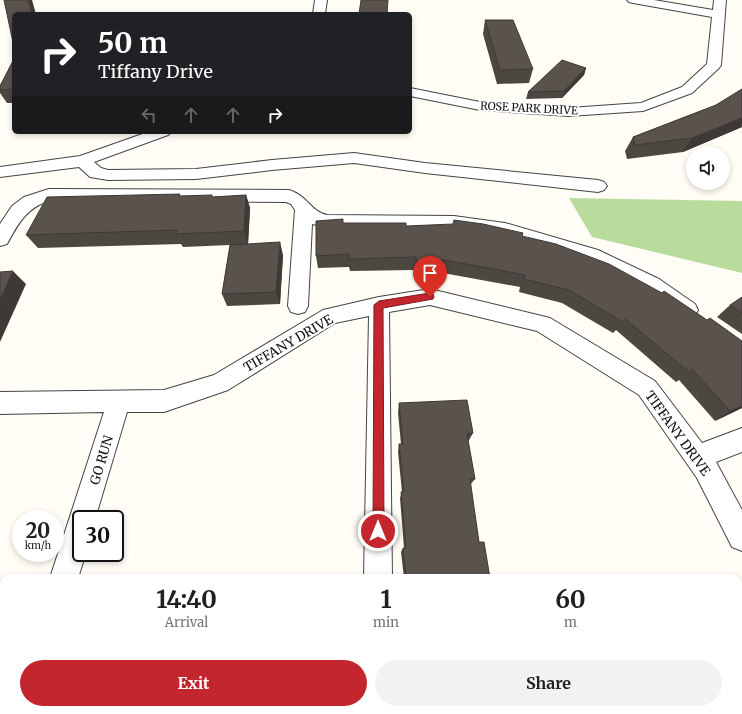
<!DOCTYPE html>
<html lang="en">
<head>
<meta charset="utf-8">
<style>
  body { margin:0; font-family:Merriweather,serif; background:#f2f2f2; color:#202124; height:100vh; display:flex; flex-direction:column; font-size:15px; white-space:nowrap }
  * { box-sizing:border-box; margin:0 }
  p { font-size:13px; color:#757577 }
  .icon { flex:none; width:22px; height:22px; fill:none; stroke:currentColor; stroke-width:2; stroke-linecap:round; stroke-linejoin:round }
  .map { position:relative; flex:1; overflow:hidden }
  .drawer { position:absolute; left:0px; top:574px; width:742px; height:140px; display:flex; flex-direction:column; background:#fff; border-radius:12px 12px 0 0; box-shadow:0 2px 6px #0003 }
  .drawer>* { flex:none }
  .guide { position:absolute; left:12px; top:12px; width:400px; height:122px; border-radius:6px; box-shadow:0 2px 6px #0003; background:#202124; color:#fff; overflow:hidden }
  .buttons { position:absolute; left:686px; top:146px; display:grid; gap:8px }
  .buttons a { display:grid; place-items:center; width:44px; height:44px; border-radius:50%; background:#fff; box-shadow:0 2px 6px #0003; font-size:20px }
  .speed { position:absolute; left:12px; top:510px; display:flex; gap:8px; font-size:20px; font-weight:700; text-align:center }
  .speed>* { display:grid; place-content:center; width:52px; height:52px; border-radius:50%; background:#fff; box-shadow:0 2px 6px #0003; line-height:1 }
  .speed small { font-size:10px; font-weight:400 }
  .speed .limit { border:2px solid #111; border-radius:6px; background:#fff; color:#111 }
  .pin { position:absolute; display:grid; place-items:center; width:34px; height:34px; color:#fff; margin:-41px -17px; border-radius:50% 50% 50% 0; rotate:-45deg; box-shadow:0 0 4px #0007 }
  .pin .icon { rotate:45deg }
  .me { position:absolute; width:44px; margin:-22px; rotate:0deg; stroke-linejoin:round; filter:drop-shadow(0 0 3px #0008) }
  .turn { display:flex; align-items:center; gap:14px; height:84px; padding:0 20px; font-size:18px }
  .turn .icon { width:52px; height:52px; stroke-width:2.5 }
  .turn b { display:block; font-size:28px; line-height:34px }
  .lanes { display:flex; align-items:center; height:38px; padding:0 20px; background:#0003; justify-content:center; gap:20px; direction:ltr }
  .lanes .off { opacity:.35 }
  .eta { display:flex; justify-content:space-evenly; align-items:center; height:68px; text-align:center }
  .eta b { font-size:24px; font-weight:700; line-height:28px }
  .cta { display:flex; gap:8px; margin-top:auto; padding:8px 20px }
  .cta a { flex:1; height:46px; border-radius:24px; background:#c4262e; color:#fff; font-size:16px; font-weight:700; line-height:46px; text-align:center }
  .cta a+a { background:#f2f2f2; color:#202124 }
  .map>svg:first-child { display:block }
  .forest { fill:#b9dc9c }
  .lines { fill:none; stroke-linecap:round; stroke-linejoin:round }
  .minor-casing { stroke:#444; stroke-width:2 }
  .minor { fill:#fff; fill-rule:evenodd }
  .wall { fill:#4d4742 }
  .shaded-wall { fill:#3f3936 }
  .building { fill:#5a524d; stroke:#3f3936 }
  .route { fill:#c4262e; stroke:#7f191e }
  .labels { text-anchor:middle; stroke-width:4; stroke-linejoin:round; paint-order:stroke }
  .far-street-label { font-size:11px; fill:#111; stroke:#fff }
  .street-label { font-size:13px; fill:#111; stroke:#fff }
</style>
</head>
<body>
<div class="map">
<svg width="742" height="714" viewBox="0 0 742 714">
  <rect width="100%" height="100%" fill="#fffdf5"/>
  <!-- forest -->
  <path class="forest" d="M569,198L742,201V273L592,237Z"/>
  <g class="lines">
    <defs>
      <path id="minor" d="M315,0H327L325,14H313Z
        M627,0H654L713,10L714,0H726L721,65L719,68L692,93L643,111L569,116L480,110L410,96V88L480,102L569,108L641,103L682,87L707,64L712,17L633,3L629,2Z
        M148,132H171L168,135L94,162L101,168L108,170L196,169L272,160L354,153L425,163L598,180L604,182L607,186L604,190L598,192L425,173L354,163L272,170L196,179L108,180L90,177L79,167L0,177V167L80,156Z
        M49,189L289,190C308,196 310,211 327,215L454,216L505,223L598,250L659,279L695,304L698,310L695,316L688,318L681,316L645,289L585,260L505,237L454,228L327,227L312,224L308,306L305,312L298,314L291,312L288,306L295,210L291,204L286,202L49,201C26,208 18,224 7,244L0,246V224L12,206L24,197Z
        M430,289L550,318L655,381L702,443L742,428V452L716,462L742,510V551L732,547L697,478L639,395L537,331L430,305L389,312L392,578H364L369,316L335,323L228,390L164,412H127L95,519H81V553H86L78,578H50L104,412L0,414V392L164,390L214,375L323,310L379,297Z"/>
    </defs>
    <!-- minor casing -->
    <use href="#minor" class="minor-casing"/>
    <!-- minor -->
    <use href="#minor" class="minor"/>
  </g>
  <!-- wall -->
  <path class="wall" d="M485,20L533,69L529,83L497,84L483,34Z
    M14,59V103H7L0,93V86Z
    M586,68L584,75L562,98L526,99L528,92Z
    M742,89V127L683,152L627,159L625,151L633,137L716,105Z
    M246,195L250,208L248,244L283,255L280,304L227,306L222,294L230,245L183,247L181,244L38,248L26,235L180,196L213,197Z
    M343,223L406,226L522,236L742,408L715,421L679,380L676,382L616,330L613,333L562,303L519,292L520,287L443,273L415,274L414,270L350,271L349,267L318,268L316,256Z
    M742,297V334L717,317L730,305Z
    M399,403L473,433L468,442L475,479L470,485L479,542L490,578H404L401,552L403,548H404L400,498L402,492L398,452L399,444H401L398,413Z"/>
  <!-- shaded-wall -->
  <path class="shaded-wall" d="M28,0H32L36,14H32Z
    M586,68L584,75L562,98L564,91Z
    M742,118V127L683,152L692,138Z
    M246,195L250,208L248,245L244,231Z
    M280,242L283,255L280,304L276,292Z
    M13,271L26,284L0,342V299Z
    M742,406V408L715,421L730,411Z"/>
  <!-- building -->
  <path class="building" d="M4,0H28L32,14H14V47Z
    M361,0H388L387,14H359Z
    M485,20H513L533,69L500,70Z
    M14,59V89L0,90V86Z
    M562,60L586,68L564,91L528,92Z
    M742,89V118L692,138L635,145L633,137L716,105Z
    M180,194L179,196L212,195V197L246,195L244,231L176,234L177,230L26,235L47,197Z
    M343,219V223H406V226L453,224L454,220L483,224L523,233L522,236L556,244L609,264L662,293L664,291L707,320L710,318L742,341V406L730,411L692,369L689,372L625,319L623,322L569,290L524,279L525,275L445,260L416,261V257L349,259V254L316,256V221Z
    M280,242L276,292L222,294L230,245Z
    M13,271L0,299V272Z
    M742,297V313L730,305Z
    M467,400L473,433L467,434L475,479H470L479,542H484L490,578H406L403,548H406L401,492L404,491L399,444H403L399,403Z"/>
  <!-- route -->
  <path class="route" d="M430,293L433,294L434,297L433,299L383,308L384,531L382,535L378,537L374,535L373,531L374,305L379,301Z"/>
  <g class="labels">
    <!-- far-street labels -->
    <g class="far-street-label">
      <text transform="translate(529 108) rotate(3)" y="4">ROSE PARK DRIVE</text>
    </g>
    <!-- street labels -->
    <g class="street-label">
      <text transform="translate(288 343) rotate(-30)" y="5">TIFFANY DRIVE</text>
      <text transform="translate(678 433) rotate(54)" y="5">TIFFANY DRIVE</text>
      <text transform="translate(101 460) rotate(-73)" y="5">GO RUN</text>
    </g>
  </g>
</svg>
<div class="buttons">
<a><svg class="icon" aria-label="sound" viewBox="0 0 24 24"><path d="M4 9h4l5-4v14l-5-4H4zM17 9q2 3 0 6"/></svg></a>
</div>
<div class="speed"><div>20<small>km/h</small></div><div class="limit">30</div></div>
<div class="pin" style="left:430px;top:297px;background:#d93025"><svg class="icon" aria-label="arrive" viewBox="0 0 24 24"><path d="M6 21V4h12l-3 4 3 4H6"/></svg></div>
<svg class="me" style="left:378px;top:531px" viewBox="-20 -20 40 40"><circle r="17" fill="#c4262e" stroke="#fff" stroke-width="3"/><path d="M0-11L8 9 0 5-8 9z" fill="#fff"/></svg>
<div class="guide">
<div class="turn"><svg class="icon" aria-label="right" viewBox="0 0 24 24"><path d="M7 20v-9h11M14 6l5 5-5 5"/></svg><div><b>50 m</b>Tiffany Drive</div></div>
<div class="lanes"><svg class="icon off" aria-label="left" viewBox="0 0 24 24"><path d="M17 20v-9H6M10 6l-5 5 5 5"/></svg><svg class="icon off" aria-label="ahead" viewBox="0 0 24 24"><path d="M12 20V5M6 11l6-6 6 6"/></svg><svg class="icon off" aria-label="ahead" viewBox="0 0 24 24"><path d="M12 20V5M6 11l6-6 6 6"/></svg><svg class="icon" aria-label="right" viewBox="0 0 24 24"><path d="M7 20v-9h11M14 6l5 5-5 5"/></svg></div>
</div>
<section class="drawer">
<div class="eta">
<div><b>14:40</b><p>Arrival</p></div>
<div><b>1</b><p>min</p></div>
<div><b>60</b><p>m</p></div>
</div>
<div class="cta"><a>Exit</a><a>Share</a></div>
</section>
</div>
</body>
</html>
